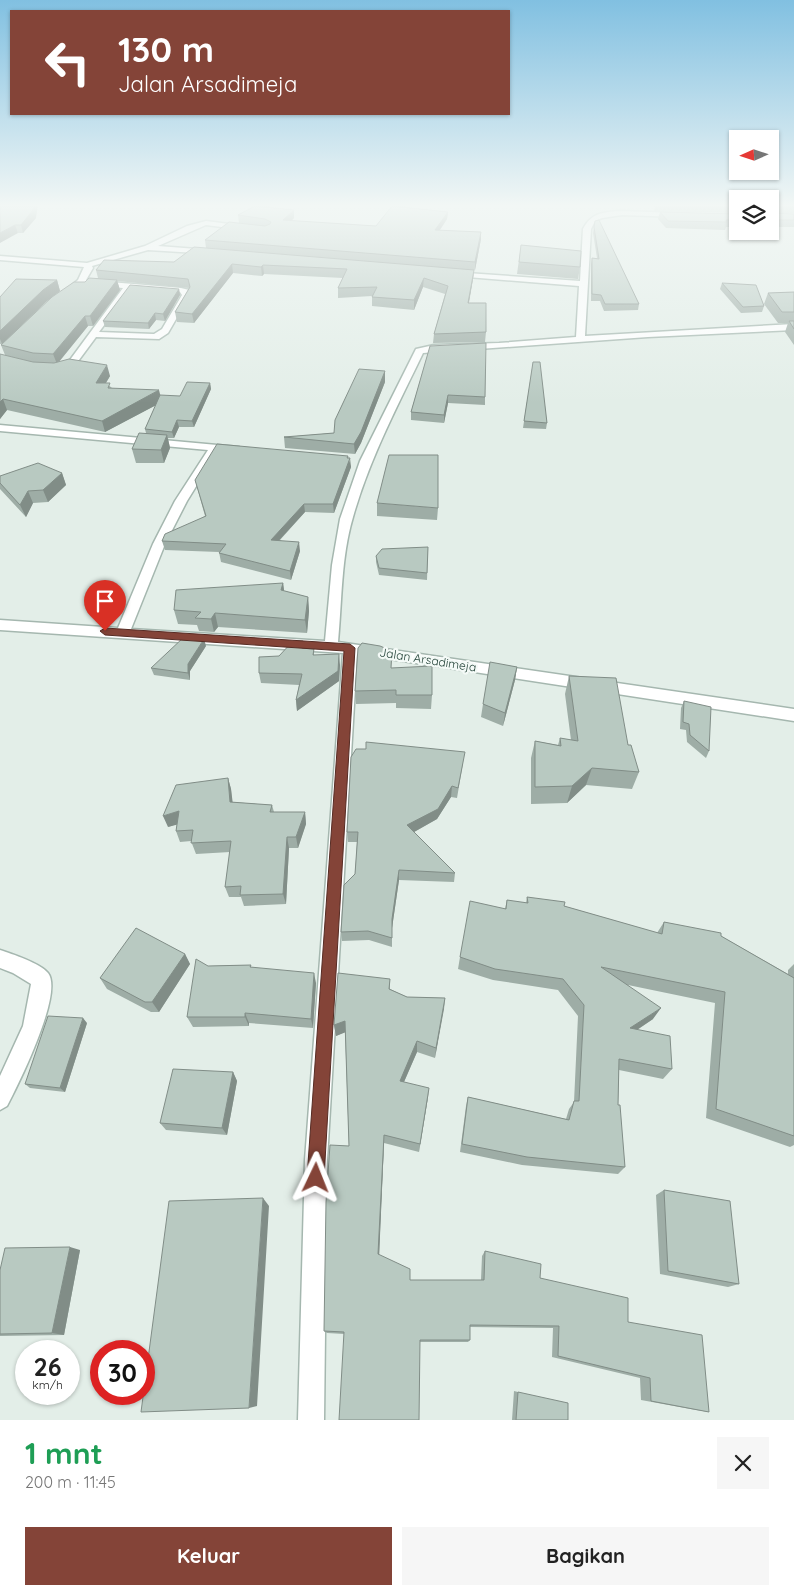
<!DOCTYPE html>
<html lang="id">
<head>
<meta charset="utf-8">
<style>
  body { margin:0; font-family:Quicksand,sans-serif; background:#f6f6f6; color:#222; height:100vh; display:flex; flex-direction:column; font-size:19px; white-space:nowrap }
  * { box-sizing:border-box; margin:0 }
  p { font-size:16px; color:#767676 }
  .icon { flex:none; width:28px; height:28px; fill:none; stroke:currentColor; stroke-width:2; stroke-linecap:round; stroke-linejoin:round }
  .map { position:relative; height:1420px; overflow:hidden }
  .side { display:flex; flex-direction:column; background:#fff; flex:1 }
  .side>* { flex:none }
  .hud { position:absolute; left:10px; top:10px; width:500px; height:105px; border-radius:0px; box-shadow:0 1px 4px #0004; background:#844438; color:#fff; overflow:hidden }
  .needle { width:32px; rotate:267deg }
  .fabs { position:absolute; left:729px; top:130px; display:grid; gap:10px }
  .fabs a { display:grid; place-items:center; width:50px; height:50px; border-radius:0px; background:#fff; box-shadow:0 1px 4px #0004; font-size:25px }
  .speed { position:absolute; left:15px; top:1340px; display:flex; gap:10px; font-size:25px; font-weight:700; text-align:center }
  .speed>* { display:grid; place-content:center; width:65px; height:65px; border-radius:50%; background:#fff; box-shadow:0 1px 4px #0004; line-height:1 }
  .speed small { font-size:12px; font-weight:400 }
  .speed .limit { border:8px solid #d22; background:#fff; color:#111 }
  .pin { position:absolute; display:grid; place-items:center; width:42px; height:42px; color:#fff; margin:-51px -21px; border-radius:50% 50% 50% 0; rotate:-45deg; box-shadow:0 0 5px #0007 }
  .pin .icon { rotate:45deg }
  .me { position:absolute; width:55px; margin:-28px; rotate:2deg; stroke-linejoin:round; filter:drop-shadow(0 0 4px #0008) }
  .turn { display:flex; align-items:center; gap:18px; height:105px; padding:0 25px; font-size:22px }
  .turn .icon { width:65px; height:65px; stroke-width:2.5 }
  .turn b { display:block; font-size:35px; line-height:42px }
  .round { display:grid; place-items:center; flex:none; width:52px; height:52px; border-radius:0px; background:#f6f6f6 }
  .head { display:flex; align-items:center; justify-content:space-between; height:85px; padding:0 25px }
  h1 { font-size:30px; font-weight:800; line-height:38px; color:#1e9e55 }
  .primary-button { display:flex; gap:10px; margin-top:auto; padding:10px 25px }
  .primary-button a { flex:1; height:58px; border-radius:0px; background:#844438; color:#fff; font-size:20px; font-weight:800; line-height:58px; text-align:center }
  .primary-button a+a { background:#f6f6f6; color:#222 }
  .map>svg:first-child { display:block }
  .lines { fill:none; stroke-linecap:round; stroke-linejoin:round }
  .street-casing { stroke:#a5b7af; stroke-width:3 }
  .street { fill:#fff; fill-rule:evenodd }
  .wall { fill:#9eada6 }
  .shaded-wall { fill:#818d87 }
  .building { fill:#b8c9c1; stroke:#818d87 }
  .route { fill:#844438; stroke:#562c24 }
  .labels { text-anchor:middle; stroke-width:4.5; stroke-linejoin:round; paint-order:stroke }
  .street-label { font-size:12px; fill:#214136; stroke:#f4faf7 }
</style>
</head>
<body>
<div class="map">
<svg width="794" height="1420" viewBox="0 0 794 1420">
  <rect width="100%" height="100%" fill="#e3eee8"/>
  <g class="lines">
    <defs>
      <path id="street" d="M622,211L679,213L683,215L679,217L622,215L602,218L595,221L591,229L585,336L794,324V330L648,337L423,353C397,407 369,460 353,517C341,557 342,601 338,642L794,709V721L357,654L327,1160L324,1420H298L305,1160L343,653L0,630V620L118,628L153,544L175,501L208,450L0,431V425L239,447L240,449L235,452L218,451L187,501L165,544L131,629L325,641L332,565L340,519L360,461L416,349L434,345L499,343L576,337L579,286L455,276L451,274L452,272L580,281L583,229C592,212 604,212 622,211Z
        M206,221L245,226L249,228L245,230L206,225L158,246L210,250H213V254L148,250L92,266L93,268L86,280L181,288L189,290L190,295L168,333L159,339L96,337L73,368L55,370V366L67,364L123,288L83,285L78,288H72L71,286L78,280L84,267L0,260V256L87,263L145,246L187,226ZM131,289L180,292L182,295L162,329L154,334L99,332Z
        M0,950C12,954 40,963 48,973C64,993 18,1085 7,1106L0,1110V1076L23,1026L31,984L13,973L0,968Z"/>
    </defs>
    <!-- street casing -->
    <use href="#street" class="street-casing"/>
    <!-- street -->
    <use href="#street" class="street"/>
  </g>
  <!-- wall -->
  <path class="wall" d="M0,204L36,218L23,233H18Z
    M655,204H738V213L654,211Z
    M770,204H794V213H771L794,214V227H770Z
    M448,212L447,219L440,230L481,239L475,270H474L473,279L469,303L486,332L485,342L433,343L434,334L445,294L423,287L414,310L372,306V296L338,298V288L343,278L264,274L262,276L233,273L194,323L177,322L175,312L189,288L117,281L120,290L93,326H88L59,362L110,376L106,383L112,388L160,396H180L210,383L211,389L194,427H179L174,438H168L170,448L164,463H136L132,449L146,433L145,429L156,405L105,432L7,410L0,419L5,355L1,345V344H0V297L57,280L60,291L47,301L18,329L85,282L98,278L96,270L174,262L206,248L205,240L239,223L238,215L294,218L291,221L376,226Z
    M660,212L738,214V227H726L725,230L666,228L658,219Z
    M594,227L639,304L638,310L604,311L600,301H591V264L592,258H597L593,233Z
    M521,245L580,267L578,279L517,274Z
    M722,283L764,306L762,312L741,313L720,289Z
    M179,289L180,295L165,321L156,320L149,329L105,327L103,321Z
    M794,292V345L785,332L788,323H778L764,304L768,293Z
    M430,346L485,397V405L448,403L444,423L411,420V412Z
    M533,362L547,423L546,429L523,428Z
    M385,371V382L361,443L355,454L285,448L284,437L334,433Z
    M348,458L351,467L334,513L305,512L280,540L300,551L291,580L221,562L219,552L165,550L162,541L205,516L195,480Z
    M62,473L66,485L48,502L33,503L26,517L0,489V476Z
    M377,503L438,508L437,520L377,516Z
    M428,547L427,580L379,575L376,562V556Z
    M283,583L284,591L308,597L309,611L307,633L218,627L214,632L199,631L197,625L178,624L174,610Z
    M303,641L304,648L314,649V655L340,665L339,681L297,711L296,700L299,685L261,683L259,673L279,656Z
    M206,646L190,671V680L154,675L151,668Z
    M517,667L515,680L503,726L481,717L483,704Z
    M392,668L432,695L431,709L396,708V703L356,704L355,691Z
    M569,676L628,745L639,772L632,789L586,785L567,803L531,804V758L535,741L558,745L560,738L571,740L565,694Z
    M684,701L709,751L706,758L687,742L686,730L680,729L681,708Z
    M463,763L457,798L451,797L437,819L414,832L455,873L454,882L399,880L392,928V947L369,940L342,941L341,932L355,874L357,842H348L347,832Z
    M228,778L231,789L232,802L272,805L274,812H305L306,824L298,848H289L286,904L244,906L241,897H229L225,887L230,852L196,854L191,841L180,842L176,831L177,824L168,827Z
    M527,897L564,906L657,933L664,922L721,936L788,974V970L794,964V1145L790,1147L706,1118L715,1003L628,985L653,1019L637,1030L672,1069L663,1079L619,1070L618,1105L625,1167L618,1174L522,1165L460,1152L466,1106L468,1097L566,1119L569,1109L574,1102L578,1016L558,990L493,980L458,969L460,957L505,909L507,900L526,903Z
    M185,954L190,964L159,1012H151L107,989L100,978Z
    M251,965V967L316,983L313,1028L249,1023V1026L193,1027L187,1017L208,966Z
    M390,979V989L407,997L445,998L435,1058L417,1052L404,1082L428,1097L419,1152L384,1143L379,1255L410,1280H481L482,1256L485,1251L628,1322L709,1412L696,1410L641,1400L640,1378L552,1357L553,1328L470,1327V1340L468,1342H420L344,1334L327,1333L324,1331L349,1146L345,1032L336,1036L334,1025Z
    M87,1023L65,1092L30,1088L25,1084Z
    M233,1072L237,1081L227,1135L166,1130L160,1123Z
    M664,1190L739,1284L728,1287L660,1274L656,1195Z
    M80,1250L64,1335L0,1336V1270Z
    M514,1391L518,1392L568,1420H512Z"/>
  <!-- shaded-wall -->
  <path class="shaded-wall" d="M34,204H38L36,218L23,233L21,225Z
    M294,210V218L284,228L283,220Z
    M448,212L447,219L435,237V230Z
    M15,225L18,233L0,243V233Z
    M481,232V239L475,270V262Z
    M232,264L233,273L194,323L192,314Z
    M263,265L264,274L262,276L261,267Z
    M474,270L473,279L467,312L468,303Z
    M424,278L423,287L414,310V300Z
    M57,280L60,291L47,301L2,344L0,339V331L43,290Z
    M117,280L120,290L93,326L90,316Z
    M179,289L180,295L165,321L163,314Z
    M155,313L156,320L149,329L148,323Z
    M85,316L88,326L57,364L53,354Z
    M107,365L110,376L99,394L96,383Z
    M385,371V382L361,443L355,454L354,444Z
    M210,383L211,389L194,427L192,421Z
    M159,390L162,402L105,432L102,421Z
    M448,395V403L444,423V415Z
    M3,399L7,410L0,419V402Z
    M177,420L179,427L174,438L172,432Z
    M167,435L170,448L164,463L161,450Z
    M348,456L349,463L350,458L351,467L334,513L333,504Z
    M62,473L66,485L48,502L43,490Z
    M28,491L33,503L26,517L20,505Z
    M304,504L305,512L272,548L271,540Z
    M299,542L300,551L291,580L290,571Z
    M283,583L285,597L281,590Z
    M308,597L309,611L307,633L305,620Z
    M215,613L218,627L214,632L211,619Z
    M204,639L206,646L190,671V680L188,673V664Z
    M339,654L340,665L339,681L297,711L296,700Z
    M517,667L515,680L503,726L505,713Z
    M592,768L586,785L567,803L572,786Z
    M228,778L231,789L234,813L230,802Z
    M452,786L451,797L437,819L407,836V825Z
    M179,811L183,823L168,827L163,816Z
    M305,812L306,824L298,848L296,837Z
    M287,837L289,848L286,904L283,894Z
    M399,870V880L392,928V947V919Z
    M185,954L190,964L159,1012L152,1002Z
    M314,973L316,983L313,1028L311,1019Z
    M445,998L444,1009L435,1058L436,1048Z
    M661,1008L653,1019L623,1039L630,1028Z
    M245,1013L249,1023V1026L245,1017Z
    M83,1018L87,1023L65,1092L60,1088Z
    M345,1021L346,1032L336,1036L334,1025Z
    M417,1041V1052L400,1091V1081Z
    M233,1072L237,1081L227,1135L222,1128Z
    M429,1088L428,1097L419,1152L420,1144Z
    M384,1135V1143L379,1259L378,1254Z
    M263,1198L269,1206L257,1406L249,1408Z
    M70,1247L80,1250L64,1335L52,1333Z"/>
  <!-- building -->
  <path class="building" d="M0,204H34L33,210L21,225H15L0,233Z
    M674,204H738V206Z
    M770,204H794V206H772L770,208L771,213L794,214V220H770Z
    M255,206L294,210L283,220L376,226L392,206L448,212L435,230L481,232L475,262L205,240L229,222L265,226L270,224L271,222L265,219L238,215Z
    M660,212L738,214V220H726L727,222L668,221Z
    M599,220L639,304H605L601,295L592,294V258L599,259L594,227L595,221Z
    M521,245L581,251L580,267L519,262Z
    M194,247L474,270L468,303H486V332L434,334L448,286L424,278L414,300L372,297L377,287L338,288L347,269L263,265L261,267L232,264L192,314L175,312L190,287L188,279L96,270L104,260L174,262Z
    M89,278L117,280L90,316H85L53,354L33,353L1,345L52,297L74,282H85Z
    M16,279L57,280L43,290L0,331V297Z
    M722,283L756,285L764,306L743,307Z
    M130,285L179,289L163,314L155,313L148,323L103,321Z
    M794,292V312H782L768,293Z
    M789,321H794V329Z
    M486,343L485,397L448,395L444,415L411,412L430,346Z
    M0,354L33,362L54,363L69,359L107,365L96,383H110L108,388L159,390L102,421L3,399L0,402Z
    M533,362H540L547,423L524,421Z
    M359,369L385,371L361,432L354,444L284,437L334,433L335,420Z
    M187,382L210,383L192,421L177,420L172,432L145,429L160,395L180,396Z
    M139,433L167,435L161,450L132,449Z
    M217,444L348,456L347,458H350L333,504H304L271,540L299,542L290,571L219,553L226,544L162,541L165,534L206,516L195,480Z
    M389,455H438V508L377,503Z
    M38,463L62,473L43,490L28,491L20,505L0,483V476Z
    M428,547L427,573L379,568L376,556L382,549Z
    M283,583L281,590L308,597L305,620L215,613L211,619L195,618L201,612L174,610L176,590Z
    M184,637L204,639L188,664V673L151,668Z
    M293,641H303L302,648L314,649L313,655L339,654L338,671L296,700L302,674L259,673V657L279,656Z
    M362,643L380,646L392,651L391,668L432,666V695H396V690L355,691L358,648Z
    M490,662L517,667L505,713L483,704Z
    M569,676L616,678L628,745H631L639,772L592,768L572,786L535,787V741L561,746L560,738L578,741Z
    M684,701L711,707L709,751L690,735L689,724L683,722Z
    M366,742L465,752L458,788L452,786L438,809L407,825L455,873L399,870L392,919V938L368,931L341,932L344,885L355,874L358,832H347L351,757L356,749H366Z
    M228,778L230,802L272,805L270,812H305L296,837H287L283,894L240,895L241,886L225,887L231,841L191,843L193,830L176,831L179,811L163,816L176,785Z
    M527,897L565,902L564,906L662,934L664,922L721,933V936L794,978V1136L716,1109L725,992L601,967L661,1008L630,1028L670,1036L672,1069L619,1059L618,1105H620L625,1167L527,1157L462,1144L468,1097L569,1120L574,1101H579L584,1005L563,979L495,969L460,957L470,901L506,909L507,900L528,903Z
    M136,928L185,954L152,1002H145L100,978Z
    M196,959L208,966L251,965L250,967L314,973L311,1019L245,1013V1017H187Z
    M338,973L390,979L389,989L407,997L445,998L436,1048L417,1041L400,1081L429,1088L420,1144L384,1135L378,1254L410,1269V1280H484L485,1251L541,1264L540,1278L628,1298V1322L702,1335L709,1412L651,1401L650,1378L558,1356L559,1326L470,1325V1340H420L419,1420H339L344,1332L324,1331L326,1202L330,1145L349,1146L345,1021L334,1025Z
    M48,1016L83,1018L60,1088L25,1084Z
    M173,1069L233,1072L222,1128L160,1123Z
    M664,1190L730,1201L739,1284L668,1271Z
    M263,1198L249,1408L141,1412L169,1201Z
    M70,1247L52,1333L0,1334V1270L5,1248Z
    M518,1392L568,1403V1420H516Z"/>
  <!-- sky -->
  <linearGradient id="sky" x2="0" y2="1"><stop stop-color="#81c0e1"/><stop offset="0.51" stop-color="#f2f7f5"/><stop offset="1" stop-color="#f2f7f5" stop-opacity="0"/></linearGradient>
  <rect width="794" height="403" fill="url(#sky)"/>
  <!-- route -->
  <path class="route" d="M105,628L350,644L355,648L324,1178L322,1184L316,1187L310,1184L307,1178L344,651L105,635L100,631Z"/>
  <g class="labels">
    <!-- street labels -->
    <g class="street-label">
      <text transform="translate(428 660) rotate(9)" y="4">Jalan Arsadimeja</text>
    </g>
  </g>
</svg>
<div class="fabs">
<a><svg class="needle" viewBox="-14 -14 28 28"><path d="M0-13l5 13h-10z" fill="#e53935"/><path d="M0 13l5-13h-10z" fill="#767676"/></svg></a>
<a><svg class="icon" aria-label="layers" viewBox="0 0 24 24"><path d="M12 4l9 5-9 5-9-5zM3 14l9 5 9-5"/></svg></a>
</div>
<div class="speed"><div>26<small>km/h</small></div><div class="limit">30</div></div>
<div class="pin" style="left:105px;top:631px;background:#d93025"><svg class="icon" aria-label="arrive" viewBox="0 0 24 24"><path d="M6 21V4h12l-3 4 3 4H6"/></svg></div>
<svg class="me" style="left:316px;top:1178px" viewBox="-20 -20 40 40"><path d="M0-17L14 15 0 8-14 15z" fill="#844438" stroke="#fff" stroke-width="4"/></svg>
<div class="hud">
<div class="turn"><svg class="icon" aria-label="left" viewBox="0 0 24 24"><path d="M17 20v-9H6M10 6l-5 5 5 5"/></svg><div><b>130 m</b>Jalan Arsadimeja</div></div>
</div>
</div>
<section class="side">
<div class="head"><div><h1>1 mnt</h1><p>200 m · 11:45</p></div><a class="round"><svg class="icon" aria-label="close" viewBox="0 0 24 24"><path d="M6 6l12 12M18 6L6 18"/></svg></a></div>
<div class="primary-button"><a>Keluar</a><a>Bagikan</a></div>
</section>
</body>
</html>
